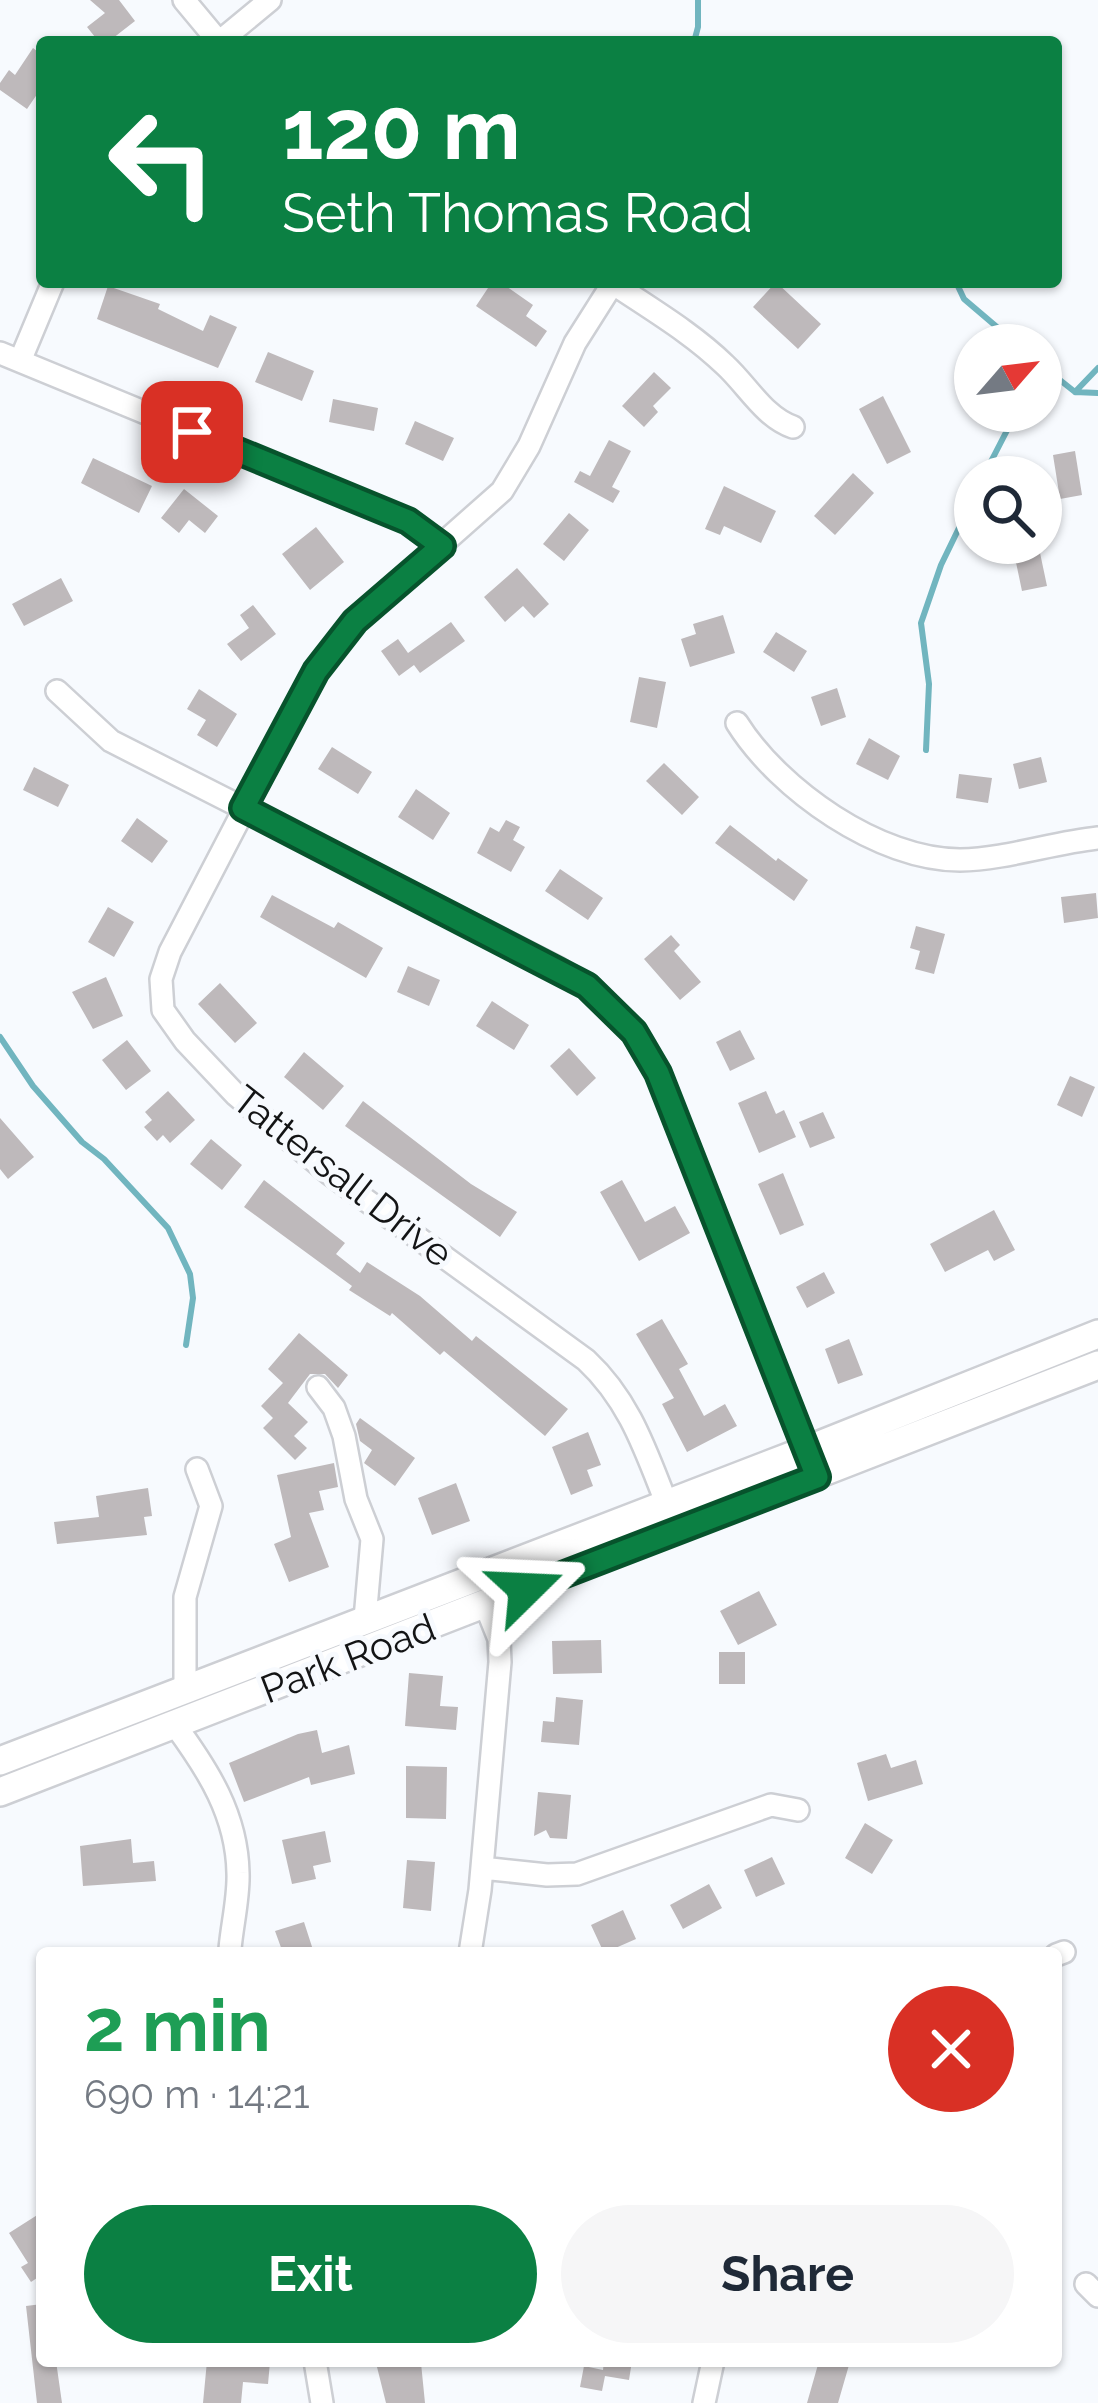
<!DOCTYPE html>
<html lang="en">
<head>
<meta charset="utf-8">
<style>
  body { margin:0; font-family:Raleway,sans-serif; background:#f6f6f7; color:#1f2937; height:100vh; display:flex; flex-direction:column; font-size:45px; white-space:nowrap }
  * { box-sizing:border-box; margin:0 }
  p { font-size:39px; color:#747a83 }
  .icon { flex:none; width:66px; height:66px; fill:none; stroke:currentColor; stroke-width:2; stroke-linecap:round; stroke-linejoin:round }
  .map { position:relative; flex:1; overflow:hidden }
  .panel { position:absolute; left:36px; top:1947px; width:1026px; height:420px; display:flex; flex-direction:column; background:#fff; border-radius:12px; box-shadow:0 3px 9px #0004 }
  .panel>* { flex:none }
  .hud { position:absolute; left:36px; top:36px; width:1026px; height:252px; border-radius:12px; box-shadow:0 3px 9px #0004; background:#0b8043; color:#fff; overflow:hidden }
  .needle { width:78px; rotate:62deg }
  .tools { position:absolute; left:954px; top:324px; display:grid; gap:24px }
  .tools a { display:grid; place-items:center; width:108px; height:108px; border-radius:50%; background:#fff; box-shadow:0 3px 9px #0004; font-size:60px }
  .pin { position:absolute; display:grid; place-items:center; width:102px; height:102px; color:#fff; margin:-51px; border-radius:24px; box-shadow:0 6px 18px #0006 }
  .me { position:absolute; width:132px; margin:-66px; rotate:69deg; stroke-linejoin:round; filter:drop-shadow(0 0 9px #0008) }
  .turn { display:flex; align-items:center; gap:42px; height:252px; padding:0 48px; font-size:54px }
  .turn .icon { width:156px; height:156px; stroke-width:2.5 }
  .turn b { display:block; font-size:84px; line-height:102px }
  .round { display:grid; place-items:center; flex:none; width:126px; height:126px; border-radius:63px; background:#f6f6f7 }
  .overview { display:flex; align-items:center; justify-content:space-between; height:204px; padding:0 48px }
  h1 { font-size:72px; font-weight:700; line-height:90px; color:#1e9e55 }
  .cta { display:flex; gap:24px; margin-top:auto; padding:24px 48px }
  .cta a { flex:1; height:138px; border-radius:72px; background:#0b8043; color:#fff; font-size:48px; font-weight:700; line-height:138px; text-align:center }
  .cta a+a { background:#f6f6f7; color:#1f2937 }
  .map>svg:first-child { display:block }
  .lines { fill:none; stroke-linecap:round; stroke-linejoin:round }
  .stream { stroke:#71b5bf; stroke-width:6 }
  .building { fill:#beb9bb }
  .minor-casing { stroke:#cdcfd4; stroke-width:26 }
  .major-casing { stroke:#cdcfd4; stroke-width:32 }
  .minor { stroke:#fff; stroke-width:21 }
  .major { stroke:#fff; stroke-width:27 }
  .route-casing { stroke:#07532c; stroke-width:30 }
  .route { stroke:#0b8043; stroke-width:21 }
  .labels { text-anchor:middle; stroke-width:10; stroke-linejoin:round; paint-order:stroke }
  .street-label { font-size:39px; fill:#131415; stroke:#f7fafe }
</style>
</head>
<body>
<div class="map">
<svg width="1098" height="2403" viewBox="0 0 1098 2403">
  <rect width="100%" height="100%" fill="#f7fafe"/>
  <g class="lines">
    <!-- stream -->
    <path class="stream" d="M694,42L698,27V0
      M956,282L964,299L1018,345
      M1041,365L1075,392L1098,393
      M1075,392L1098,368
      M983,477L1017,411
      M926,750L929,684L921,623L941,565L975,495
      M0,1037L33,1086L82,1142L104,1159L168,1228L190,1274L193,1298L186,1345"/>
  </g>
  <!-- building -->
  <path class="building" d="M90,0H119L135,21L108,42H99L87,27L105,13Z
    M33,48L42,55V87L27,109L0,90V83L9,70L15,75Z
    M492,282H500L533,305L526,316L547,331L536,347L476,306Z
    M776,282L821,324L798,349L753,307Z
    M108,286L160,304L158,309L203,331L210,315L237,327L218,368L97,319Z
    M268,352L314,371L302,401L255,382Z
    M654,372L671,388L653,406L658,412L644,427L622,406Z
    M883,396L911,452L887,464L859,409Z
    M333,399L378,408L374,431L329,422Z
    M415,421L454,438L443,461L405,444Z
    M609,440L631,451L612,487L620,491L613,503L574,482L580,471L590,476Z
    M1075,451L1082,495L1060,499L1053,455Z
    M93,458L152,486L139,513L81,483Z
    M853,473L874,493L835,535L814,516Z
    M724,486L776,511L761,543L724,526L720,535L705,529Z
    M184,489L218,516L205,533L189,520L179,533L161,518Z
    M569,513L589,530L564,561L543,544Z
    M316,527L344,562L310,590L282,554Z
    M1039,548L1047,586L1022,591L1014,553Z
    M517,568L549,604L534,618L523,606L505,622L484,597Z
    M61,578L73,601L24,626L12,604Z
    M253,605L276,634L241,661L227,644L249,628L240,615Z
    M723,615L735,653L690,667L681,639L696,634L693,624Z
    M451,622L465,641L420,673L414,665L399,676L381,651L398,639L408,653Z
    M776,632L807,651L794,672L763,652Z
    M639,677L666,682L657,728L630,722Z
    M837,688L846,717L821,726L811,697Z
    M199,689L237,714L217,747L197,735L206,720L187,709Z
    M869,738L900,756L888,780L856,764Z
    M332,747L372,772L358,794L318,769Z
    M1041,757L1047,782L1019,789L1013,764Z
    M664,763L699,797L682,815L646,781Z
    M34,767L69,785L58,807L23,790Z
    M959,774L992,778L988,803L956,798Z
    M416,789L450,813L433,840L398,817Z
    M137,818L168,841L152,863L121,841Z
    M506,820L520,827L513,840L525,847L511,872L477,853L490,827L499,832Z
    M730,825L776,861L778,858L808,880L794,901L715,843Z
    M560,869L603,898L588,920L545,891Z
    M1096,893L1098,918L1064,923L1061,897Z
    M272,895L334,928L338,922L383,948L366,978L260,917Z
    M108,907L134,922L114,957L88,942Z
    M916,926L945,934L934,974L915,969L920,951L910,948Z
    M671,935L680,945L674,951L701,982L680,1000L644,959Z
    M408,966L440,980L429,1006L397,992Z
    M106,977L123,1016L93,1029L72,992Z
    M220,983L257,1023L235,1043L198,1004Z
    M492,1001L529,1025L514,1050L476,1026Z
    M740,1030L755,1059L730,1071L716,1042Z
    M127,1040L151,1071L126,1090L102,1060Z
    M569,1048L596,1078L577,1096L550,1066Z
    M304,1052L344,1086L323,1110L284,1077Z
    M1070,1076L1095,1087L1082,1117L1057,1105Z
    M168,1091L195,1120L170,1143L163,1135L157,1141L144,1127L152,1120L145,1112Z
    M766,1091L776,1114L784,1110L796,1137L759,1153L738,1103Z
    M363,1101L471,1184L517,1212L500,1237L345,1126Z
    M823,1112L835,1138L810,1148L799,1122Z
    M0,1118L34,1157L8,1179L0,1169Z
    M211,1139L242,1165L222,1190L190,1164Z
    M783,1173L804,1225L780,1235L758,1184Z
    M264,1180L345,1243L336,1254L360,1273L367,1262L420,1296L472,1341L476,1336L568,1409L545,1436L444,1351L440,1355L392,1313L390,1316L349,1290L352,1286L244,1207Z
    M622,1180L645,1222L675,1206L690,1233L639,1261L600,1192Z
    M994,1210L1015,1250L994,1261L988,1250L945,1272L930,1244Z
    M824,1272L835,1293L807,1308L796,1287Z
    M662,1319L688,1364L679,1369L704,1416L725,1404L737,1426L687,1452L662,1404L674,1398L636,1334Z
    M299,1333L348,1375L338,1388L325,1374H310L288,1403L308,1422L294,1436L307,1448L295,1460L263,1428L273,1418L261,1406L283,1383L268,1369Z
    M849,1339L863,1375L838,1384L825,1349Z
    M360,1418L415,1458L395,1486L364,1463L372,1450L360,1441L356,1424Z
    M588,1432L601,1465L587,1470L593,1486L571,1495L552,1447Z
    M334,1463L338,1487L319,1491L324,1510L309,1513L329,1567L289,1582L274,1544L291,1537L277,1475Z
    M456,1483L470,1521L432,1535L418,1498Z
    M148,1488L152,1516L144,1517L147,1535L57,1544L54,1522L99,1517L96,1496Z
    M759,1591L777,1625L738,1645L720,1611Z
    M601,1640L602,1673L553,1674L552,1641Z
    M719,1652H745V1684H719Z
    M409,1673L443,1676L440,1706L458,1707L456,1730L405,1726Z
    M556,1697L583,1700L579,1745L541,1742L543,1721L554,1722Z
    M317,1730L322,1753L349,1745L355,1774L311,1785L309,1777L244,1802L229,1763L298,1734Z
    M886,1754L891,1768L916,1760L923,1784L868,1801L857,1763Z
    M406,1766L447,1767L446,1819L406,1818Z
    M538,1792L571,1795L567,1839L550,1838L546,1830L534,1836Z
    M865,1823L893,1840L872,1874L845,1858Z
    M325,1831L331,1862L313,1866L316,1879L292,1884L282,1840Z
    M131,1839L133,1863L154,1861L156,1881L83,1886L80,1846Z
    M772,1857L785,1884L756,1897L744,1870Z
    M407,1860L435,1862L431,1911L403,1908Z
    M709,1884L722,1908L683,1929L670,1905Z
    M623,1910L636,1939L604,1953L591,1925Z
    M304,1922L314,1953H283L275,1931Z
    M42,2212V2286L37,2278L31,2282L21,2267L28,2263L9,2233Z
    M42,2304V2361H56L62,2403H37L26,2306Z
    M207,2361L270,2362L268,2384L243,2382L241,2403H203Z
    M604,2361H632L629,2380L605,2376L602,2391L580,2387L584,2366L603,2370Z
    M819,2361L849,2365L838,2403H807Z
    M421,2363L425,2403H386L377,2367Z"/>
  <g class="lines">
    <defs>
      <path id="minor" d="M184,0L219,42
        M219,42L270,0
        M611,282C649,308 691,332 725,365C747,385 764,417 793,427
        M613,283L575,343L529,446L502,491L355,621L316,671L170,952L161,979L163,1010L185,1041L236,1095L330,1174L586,1360C629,1400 645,1449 666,1502
        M0,353L408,521L442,546
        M20,361L53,282
        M57,691L111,741L558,968C602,995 635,1026 658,1073L811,1461
        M737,723C779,790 879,860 960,860C1006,859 1052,843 1098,838
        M318,1387L334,1408L344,1436L356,1499L372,1539L365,1619
        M185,1688V1597L211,1506L197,1469
        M175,1725C208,1770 237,1815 238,1873C239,1897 232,1925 230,1949
        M482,1868L547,1875L577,1874L771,1805L798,1810
        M470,1953L480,1890L500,1662L499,1639L485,1604
        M1056,1955L1064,1952
        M1086,2284L1098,2296
        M315,2361L322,2403
        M704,2403L713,2361"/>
      <path id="major" d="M0,1761L807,1450L1098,1334
        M0,1792L1098,1365"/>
    </defs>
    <!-- minor casing -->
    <use href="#minor" class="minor-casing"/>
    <!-- major casing -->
    <use href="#major" class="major-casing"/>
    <!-- minor -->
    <use href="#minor" class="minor"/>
    <!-- major -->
    <use href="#major" class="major"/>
  </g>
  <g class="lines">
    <defs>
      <path id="route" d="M192,432L408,521L442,546L355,621L316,671L243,808L587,986L634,1032L658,1073L817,1477L526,1589"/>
    </defs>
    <!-- route casing -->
    <use href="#route" class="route-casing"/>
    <!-- route -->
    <use href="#route" class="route"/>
  </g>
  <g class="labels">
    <!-- street labels -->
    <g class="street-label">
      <text transform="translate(343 1176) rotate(38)" y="14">Tattersall Drive</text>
      <text transform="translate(348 1658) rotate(-21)" y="14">Park Road</text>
    </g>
  </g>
</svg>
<div class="tools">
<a><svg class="needle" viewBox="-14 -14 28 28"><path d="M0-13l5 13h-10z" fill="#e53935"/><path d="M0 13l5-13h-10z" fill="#747a83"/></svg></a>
<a><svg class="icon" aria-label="search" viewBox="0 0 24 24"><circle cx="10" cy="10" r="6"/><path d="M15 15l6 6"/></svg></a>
</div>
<div class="pin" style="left:192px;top:432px;background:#d93025"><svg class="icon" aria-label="arrive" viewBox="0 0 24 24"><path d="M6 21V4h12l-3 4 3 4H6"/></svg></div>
<svg class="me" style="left:526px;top:1589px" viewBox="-20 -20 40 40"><path d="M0-17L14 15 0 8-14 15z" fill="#0b8043" stroke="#fff" stroke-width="4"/></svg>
<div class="hud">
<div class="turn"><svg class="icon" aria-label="left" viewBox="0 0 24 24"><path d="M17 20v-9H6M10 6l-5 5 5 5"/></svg><div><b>120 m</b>Seth Thomas Road</div></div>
</div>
<section class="panel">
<div class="overview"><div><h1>2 min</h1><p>690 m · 14:21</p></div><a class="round" style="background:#d93025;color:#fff"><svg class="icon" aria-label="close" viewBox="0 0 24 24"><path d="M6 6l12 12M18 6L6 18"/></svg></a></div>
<div class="cta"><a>Exit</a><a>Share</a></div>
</section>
</div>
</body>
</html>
